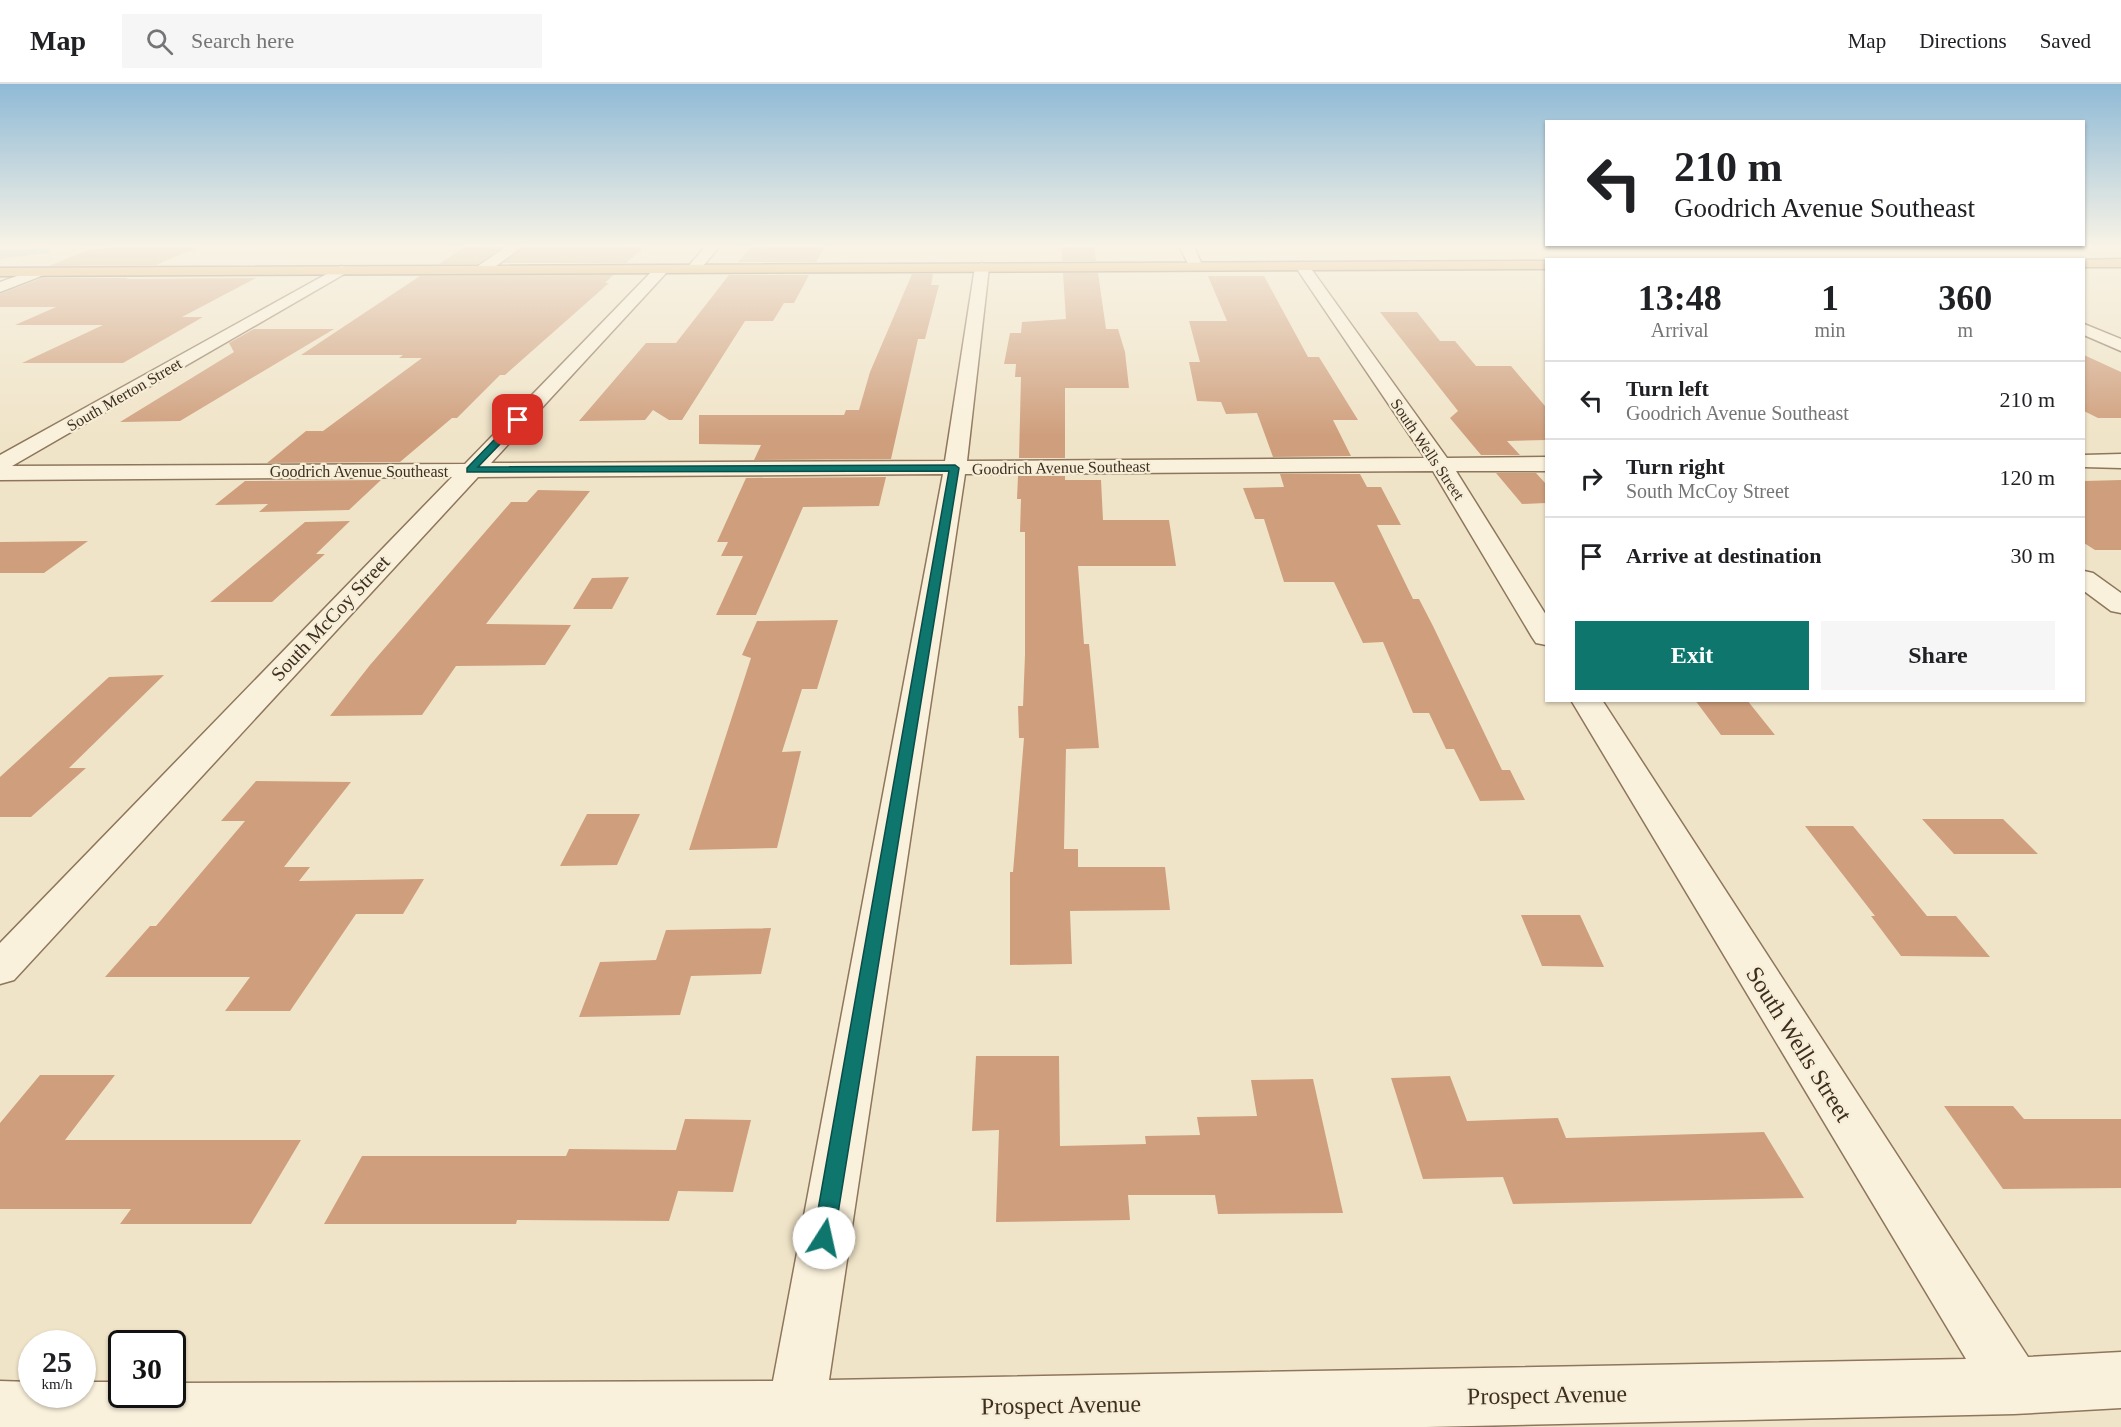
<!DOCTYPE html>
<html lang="en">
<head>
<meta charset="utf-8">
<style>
  body { margin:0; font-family:"Times New Roman",serif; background:#f6f6f6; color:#202124; height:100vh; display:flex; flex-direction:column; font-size:22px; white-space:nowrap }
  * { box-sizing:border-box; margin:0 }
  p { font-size:20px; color:#757577 }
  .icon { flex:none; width:33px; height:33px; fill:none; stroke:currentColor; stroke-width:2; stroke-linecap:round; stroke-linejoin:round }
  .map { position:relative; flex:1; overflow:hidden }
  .side { position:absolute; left:1545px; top:174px; width:540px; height:444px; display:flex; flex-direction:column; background:#fff; border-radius:0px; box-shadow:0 2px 4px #0004 }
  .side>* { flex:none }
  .banner { position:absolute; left:1545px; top:36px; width:540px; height:126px; border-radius:0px; box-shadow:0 2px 4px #0004; background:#fff; color:#202124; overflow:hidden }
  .speed { position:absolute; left:18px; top:1246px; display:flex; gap:12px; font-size:30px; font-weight:700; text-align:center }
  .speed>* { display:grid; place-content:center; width:78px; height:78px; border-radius:50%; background:#fff; box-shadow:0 2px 4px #0004; line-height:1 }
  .speed small { font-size:15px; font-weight:400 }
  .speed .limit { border:3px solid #111; border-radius:9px; background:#fff; color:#111 }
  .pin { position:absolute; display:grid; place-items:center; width:51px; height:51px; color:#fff; margin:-26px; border-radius:12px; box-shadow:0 3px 9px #0006 }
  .me { position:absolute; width:66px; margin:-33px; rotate:10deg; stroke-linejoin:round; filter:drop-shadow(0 0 4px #0008) }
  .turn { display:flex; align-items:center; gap:21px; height:126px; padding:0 30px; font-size:27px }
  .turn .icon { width:78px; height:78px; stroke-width:2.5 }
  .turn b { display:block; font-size:42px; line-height:51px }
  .eta { display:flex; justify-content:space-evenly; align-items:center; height:102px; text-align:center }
  .eta b { font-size:36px; font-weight:800; line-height:42px }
  .primary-button { display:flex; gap:12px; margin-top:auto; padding:12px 30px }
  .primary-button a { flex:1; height:69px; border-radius:0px; background:#0f766e; color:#fff; font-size:24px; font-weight:800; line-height:69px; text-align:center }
  .primary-button a+a { background:#f6f6f6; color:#202124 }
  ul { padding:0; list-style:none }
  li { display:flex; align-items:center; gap:18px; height:78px; padding:0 30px; border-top:2px solid #e0e0e0 }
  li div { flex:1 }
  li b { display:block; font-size:22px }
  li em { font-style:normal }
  header { display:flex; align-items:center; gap:36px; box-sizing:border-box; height:84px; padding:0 30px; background:#fff; border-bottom:2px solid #e0e0e0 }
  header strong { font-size:28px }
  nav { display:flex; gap:33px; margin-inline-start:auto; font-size:21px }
  .search { width:420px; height:54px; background:#f6f6f6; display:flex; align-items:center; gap:15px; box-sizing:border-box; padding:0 21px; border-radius:0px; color:#757577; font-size:22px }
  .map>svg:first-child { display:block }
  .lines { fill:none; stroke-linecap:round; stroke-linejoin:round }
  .river { fill:#a9c4bc; fill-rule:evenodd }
  .building { fill:#cf9f7d }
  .minor-casing { stroke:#8d765c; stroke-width:3 }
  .highway-casing { stroke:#5b4430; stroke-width:3 }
  .minor { fill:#faf1dc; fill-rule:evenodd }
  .highway { fill:#e0a458; fill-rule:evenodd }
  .route { fill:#0f766e; stroke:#0a4d48; stroke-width:1.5 }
  .labels { text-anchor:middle; stroke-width:4.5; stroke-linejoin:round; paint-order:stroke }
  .far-street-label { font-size:16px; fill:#3d2e20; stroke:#f7eed8 }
  .street-label { font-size:20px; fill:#3d2e20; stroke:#f7eed8 }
  .near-street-label { font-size:24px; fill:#3d2e20; stroke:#f7eed8 }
</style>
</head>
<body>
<header>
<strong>Map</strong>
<div class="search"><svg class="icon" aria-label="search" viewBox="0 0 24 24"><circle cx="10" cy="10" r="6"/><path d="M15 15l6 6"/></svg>Search here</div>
<nav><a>Map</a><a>Directions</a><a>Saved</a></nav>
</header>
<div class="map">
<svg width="2121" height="1343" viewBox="0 0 2121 1343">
  <rect width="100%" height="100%" fill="#f0e4c8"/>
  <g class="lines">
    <!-- river -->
    <path class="river" d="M0,163H52L48,169L0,175Z"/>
  </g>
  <!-- building -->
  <path class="building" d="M112,163H198L156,181L49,182L88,166Z
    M465,163H503L478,180H439Z
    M524,163H644L626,179H503Z
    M751,163H824L816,178H738Z
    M1062,163H1094L1096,177H1062Z
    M1063,189H1098L1106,245H1118L1125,268L1129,304H1065V374H1019L1021,293H1015L1016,280H1004L1010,249H1021L1022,238L1066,235Z
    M912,190H933L931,201H939L925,255H918L891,375L754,376L761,361L699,360V331H844L846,326H859L870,288Z
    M613,191L605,199H609L505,291H500L457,334H452L400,378L267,379L306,347H323L422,274H399L403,271H301L420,192Z
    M729,191H809L794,219H784L773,237H745L682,336H669L653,326L645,336L579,337L646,259H676Z
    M1208,192H1264L1308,273H1319L1358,336H1333L1351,372L1273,373L1257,329L1226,330L1221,318L1197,317L1189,278H1200L1189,237H1227Z
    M42,194H128L126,195L256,194L182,233H203L123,279H22L103,241H15L56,223H0V210Z
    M1380,228H1417L1440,257H1455L1476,282H1511L1545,322L1546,356L1507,357L1520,371H1481L1450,334L1458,327Z
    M254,245H334L180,337L120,338L234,268L229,259Z
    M2084,271L2121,288V334H2098L2084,327Z
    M1496,389H1536L1546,400V419L1522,420Z
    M1280,390H1360L1367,403H1381L1401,441H1377L1413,515H1419L1433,542L1502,686H1510L1525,716L1480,717L1454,665H1446L1429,629H1413L1383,558L1363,559L1334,498H1284L1264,435H1255L1243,404L1284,403Z
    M1018,392H1065V396H1101L1103,436H1169L1176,482H1078L1084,560H1089L1099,664L1066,665L1064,765H1078V783H1165L1170,826L1070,827L1072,880L1010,881V788H1013L1024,654H1019L1018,622H1023L1025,571V448H1020L1021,415H1017Z
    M886,393L879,422L803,423L756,531H716L743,472H721L728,458H717L746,394Z
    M381,396L349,426L259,428L268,420L215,421L245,397Z
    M2121,396V466H2095L2084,459V397Z
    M538,406L590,407L486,540L571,541L545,581L456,582L422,631L330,632L370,581L511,418H527Z
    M350,437L316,470H325L272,518H210L305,438Z
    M88,457L44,489H0V458Z
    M629,493L612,525H573L592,494Z
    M838,536L817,605H802L782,668L801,667L777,764L689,766L751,574L742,571L757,537Z
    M164,591L69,684H86L31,733H0V693L109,593Z
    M1695,616H1747L1775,651H1721Z
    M256,697L351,698L284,783H310L299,797L424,795L403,830H356L290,927H225L250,893H105L150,842H156L245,737H221Z
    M587,730H640L617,781L560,782Z
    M1922,735H2003L2038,770H1954Z
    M1805,742H1853L1927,832H1956L1990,873L1901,872L1871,832H1875Z
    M1521,831H1580L1604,883L1542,882Z
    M771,844L761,890L691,892L680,931L579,933L600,878L656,876L666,846Z
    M976,972H1059L1060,1062L1146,1060L1145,1052L1200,1051L1197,1033L1257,1032L1251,996L1313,995L1343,1129L1218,1130L1215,1111H1128L1130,1136L996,1138L999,1046L972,1047Z
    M40,991H115L65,1056H301L251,1140H120L131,1125H0V1039Z
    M1450,992L1467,1037L1558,1034L1566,1054L1764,1048L1804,1114L1513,1120L1503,1093L1423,1095L1391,994Z
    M1944,1022H2013L2024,1035H2121V1104L2003,1105Z
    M685,1035L751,1036L733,1108L678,1107L669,1137L517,1136L516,1140H324L362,1072H566L569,1065L676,1066Z"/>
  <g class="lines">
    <defs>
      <path id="minor" d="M506,163H522L488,188H478L476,185L478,182Z
        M705,163H719L698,188H688L686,185Z
        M1180,163H1194L1203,183L1201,186H1191Z
        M1302,178L1307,179L1447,374L1546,373V387H1456L1546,531V561L1536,559L1532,553L1433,387L965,390L829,1296L1966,1275L1571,616H1602L2028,1273L2121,1268V1324L2014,1330L1426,1343H0V1297L32,1298V1311H82V1298H122V1311H172V1299L773,1297L943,390L478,393L14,896L0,900V859L452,393L0,396V371L341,182L346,183L348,186L346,189L12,382L465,380L657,182L662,181L669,185L667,188L491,379L945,377L975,183L982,179L989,183L967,377L1425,374L1295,182Z
        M39,184L44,185L46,188L44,191L0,208V198Z
        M2084,240L2121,255V267L2084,251Z
        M2121,370V384L2084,383V371Z
        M2084,487L2093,489L2121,509V529L2111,527L2084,507Z"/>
      <path id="highway" d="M2121,175V183H2084V176H2080Z
        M1546,177V185L0,192V184Z"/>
    </defs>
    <!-- minor casing -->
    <use href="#minor" class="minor-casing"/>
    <!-- highway casing -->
    <use href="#highway" class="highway-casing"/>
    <!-- minor -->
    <use href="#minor" class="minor"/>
    <!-- highway -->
    <use href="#highway" class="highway"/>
  </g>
  <!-- sky -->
  <linearGradient id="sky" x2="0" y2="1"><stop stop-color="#8fbad6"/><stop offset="0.46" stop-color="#f8f3e6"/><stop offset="1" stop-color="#f8f3e6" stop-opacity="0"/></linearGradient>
  <rect width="2121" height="351" fill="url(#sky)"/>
  <!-- route -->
  <path class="route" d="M515,334L523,336L478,383L955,381L959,384L834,1154L831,1161L824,1164L816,1161L813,1154L949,387L467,388V384Z"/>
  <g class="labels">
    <!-- far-street labels -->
    <g class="far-street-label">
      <text transform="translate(124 310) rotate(-30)" y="6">South Merton Street</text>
      <text transform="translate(1428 365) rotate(56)" y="6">South Wells Street</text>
      <text transform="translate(1061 383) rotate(-1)" y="6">Goodrich Avenue Southeast</text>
      <text x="359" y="393">Goodrich Avenue Southeast</text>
    </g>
    <!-- street labels -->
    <g class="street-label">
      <text transform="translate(330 534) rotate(-47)" y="7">South McCoy Street</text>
    </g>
    <!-- near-street labels -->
    <g class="near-street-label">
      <text transform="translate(1799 960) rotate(58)" y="8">South Wells Street</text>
      <text transform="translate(1547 1311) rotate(-1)" y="8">Prospect Avenue</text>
      <text transform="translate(1061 1321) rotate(-1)" y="8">Prospect Avenue</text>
    </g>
  </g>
</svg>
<div class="speed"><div>25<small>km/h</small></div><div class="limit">30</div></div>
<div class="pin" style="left:518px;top:336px;background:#d93025"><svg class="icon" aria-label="arrive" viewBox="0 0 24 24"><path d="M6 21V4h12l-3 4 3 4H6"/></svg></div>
<svg class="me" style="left:824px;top:1154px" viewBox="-20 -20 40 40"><circle r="19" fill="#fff"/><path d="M0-13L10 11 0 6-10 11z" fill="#0f766e"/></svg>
<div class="banner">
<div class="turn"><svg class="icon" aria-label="left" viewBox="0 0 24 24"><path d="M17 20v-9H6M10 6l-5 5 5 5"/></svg><div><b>210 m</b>Goodrich Avenue Southeast</div></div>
</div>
<section class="side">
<div class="eta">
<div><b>13:48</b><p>Arrival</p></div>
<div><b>1</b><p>min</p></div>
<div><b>360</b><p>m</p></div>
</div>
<ul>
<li><svg class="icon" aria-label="left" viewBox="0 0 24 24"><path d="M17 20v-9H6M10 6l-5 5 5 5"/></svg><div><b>Turn left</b><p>Goodrich Avenue Southeast</p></div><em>210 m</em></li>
<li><svg class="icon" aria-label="right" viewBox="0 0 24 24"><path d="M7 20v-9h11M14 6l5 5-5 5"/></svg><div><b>Turn right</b><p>South McCoy Street</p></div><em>120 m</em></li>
<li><svg class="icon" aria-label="arrive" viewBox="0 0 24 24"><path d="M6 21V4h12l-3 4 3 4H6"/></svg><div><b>Arrive at destination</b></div><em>30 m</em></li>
</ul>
<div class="primary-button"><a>Exit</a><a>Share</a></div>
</section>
</div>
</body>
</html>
